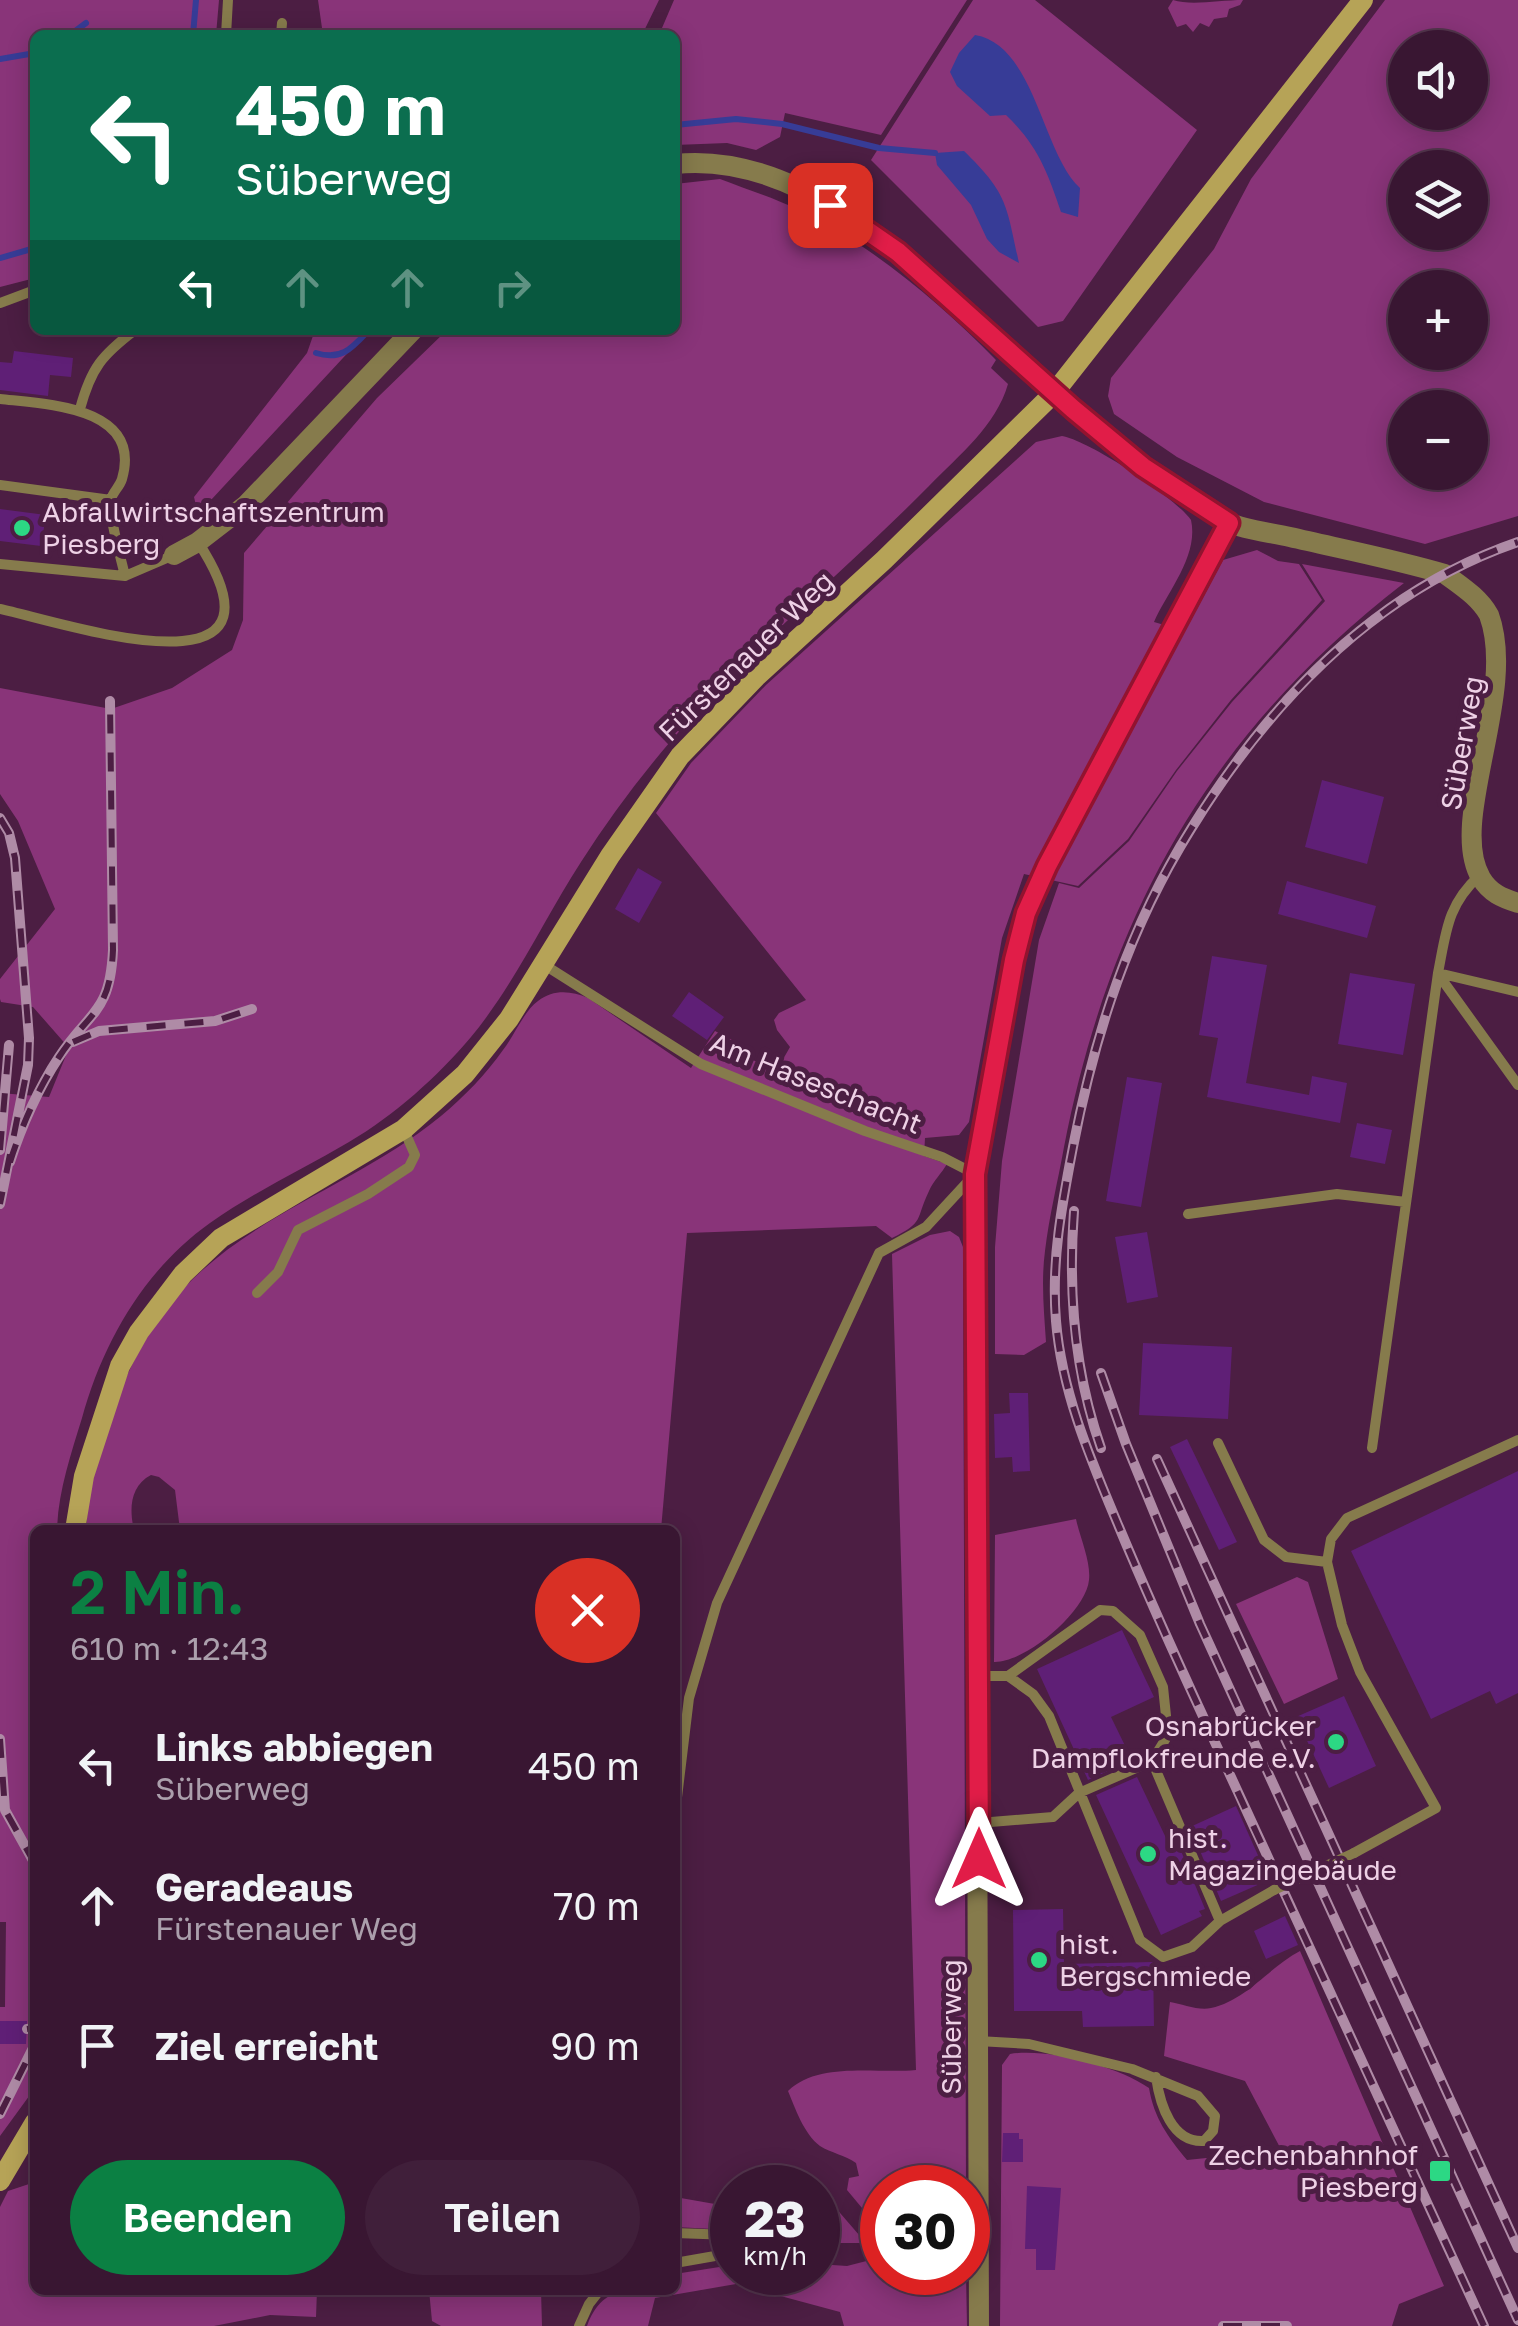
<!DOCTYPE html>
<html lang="de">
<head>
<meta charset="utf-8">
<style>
  body { margin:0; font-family:"Golos Text",sans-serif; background:#401f3a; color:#f1f3f6; height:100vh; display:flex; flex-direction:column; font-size:38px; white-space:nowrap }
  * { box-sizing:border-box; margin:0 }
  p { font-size:32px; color:#ab9fac }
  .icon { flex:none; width:55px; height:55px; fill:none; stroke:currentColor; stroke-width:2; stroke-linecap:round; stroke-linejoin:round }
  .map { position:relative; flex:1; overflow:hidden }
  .panel { position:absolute; left:30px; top:1525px; width:650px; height:770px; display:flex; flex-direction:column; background:#391632; border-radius:15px; box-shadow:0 5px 25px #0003,0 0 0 2px #53354d }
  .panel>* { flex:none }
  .hud { position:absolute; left:30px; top:30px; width:650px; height:305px; border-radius:15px; box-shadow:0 5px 25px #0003,0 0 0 2px #53354d; background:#0b6e4f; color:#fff; overflow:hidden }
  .tools { position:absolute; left:1388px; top:30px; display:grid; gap:20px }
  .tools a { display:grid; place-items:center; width:100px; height:100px; border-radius:50%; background:#391632; box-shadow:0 5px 25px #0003,0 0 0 2px #53354d; font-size:50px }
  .speed { position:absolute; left:710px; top:2165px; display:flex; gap:20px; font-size:50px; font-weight:700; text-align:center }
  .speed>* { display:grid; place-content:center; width:130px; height:130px; border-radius:50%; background:#391632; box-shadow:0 5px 25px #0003,0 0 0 2px #53354d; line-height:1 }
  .speed small { font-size:25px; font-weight:400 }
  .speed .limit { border:15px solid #d22; background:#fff; color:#111 }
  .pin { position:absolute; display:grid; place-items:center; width:85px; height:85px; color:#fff; margin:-42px; border-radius:20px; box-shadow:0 5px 15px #0006 }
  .me { position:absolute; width:110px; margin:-55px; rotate:0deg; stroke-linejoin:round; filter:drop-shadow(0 0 8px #0008) }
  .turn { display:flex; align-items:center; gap:35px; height:210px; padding:0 40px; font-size:45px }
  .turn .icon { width:130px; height:130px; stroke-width:2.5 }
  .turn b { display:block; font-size:70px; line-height:85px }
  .lanes { display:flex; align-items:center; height:95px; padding:0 40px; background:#0003; justify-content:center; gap:50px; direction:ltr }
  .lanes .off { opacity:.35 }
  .round { display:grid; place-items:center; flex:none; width:105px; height:105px; border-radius:52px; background:#401f3a }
  .head { display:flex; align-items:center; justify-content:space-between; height:170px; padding:0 40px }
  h1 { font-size:60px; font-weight:600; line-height:75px; color:#0b8043 }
  .primary-button { display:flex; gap:20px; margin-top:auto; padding:20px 40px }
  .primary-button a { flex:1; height:115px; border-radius:60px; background:#0b8043; color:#fff; font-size:40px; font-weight:600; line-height:115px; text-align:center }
  .primary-button a+a { background:#401f3a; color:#f1f3f6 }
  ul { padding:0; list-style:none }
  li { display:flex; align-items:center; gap:30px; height:140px; padding:0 40px }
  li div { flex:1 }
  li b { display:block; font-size:38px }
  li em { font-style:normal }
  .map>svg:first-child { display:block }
  .green { fill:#893479; fill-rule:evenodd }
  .water { fill:#373c97 }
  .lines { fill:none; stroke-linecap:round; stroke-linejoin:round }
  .stream { stroke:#373c97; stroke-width:6 }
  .building { fill:#5f1f76 }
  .lane { stroke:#867b4c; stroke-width:10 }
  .street { stroke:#867b4c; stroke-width:20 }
  .secondary { stroke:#b6a357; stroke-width:20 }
  .rail-casing { stroke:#af8ba6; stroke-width:10 }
  .rail { stroke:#4c1e43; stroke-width:6; stroke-dasharray:19; stroke-linecap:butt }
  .lane-bridge { stroke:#867b4c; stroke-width:10 }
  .route-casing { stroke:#92132f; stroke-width:25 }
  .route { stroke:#e11d48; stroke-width:18 }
  .poi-dot { fill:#2cd884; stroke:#4c1e43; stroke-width:4 }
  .labels { text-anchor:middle; stroke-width:10; stroke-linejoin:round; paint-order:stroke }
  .poi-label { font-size:28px; fill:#eed1e6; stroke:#4c1e43; text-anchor:start }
  .street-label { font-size:28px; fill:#eed1e6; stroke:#4c1e43 }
</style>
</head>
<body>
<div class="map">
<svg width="1518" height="2326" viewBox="0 0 1518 2326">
  <rect width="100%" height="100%" fill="#4c1e43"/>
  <!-- green -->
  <path class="green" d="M0,0H219L216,35H35V278L0,287Z
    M318,0H659L642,35H323Z
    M674,0H967L881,135L785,113L780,137L756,150L727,143L675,145V35H659Z
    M973,0H1035L1197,130L1063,321L1038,327L871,160Z
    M1173,0C1191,6 1220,0 1243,0L1240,5L1229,9L1227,17L1214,19L1209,27L1200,23L1193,32L1186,24L1177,27L1168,8Z
    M1385,0H1518V516L1425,544L1264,502L1177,457L1114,414L1108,396L1111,378L1214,249L1251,179ZM1405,48H1470V112H1405ZM1405,168H1470V232H1405ZM1405,288H1470V352H1405ZM1405,408H1470V472H1405Z
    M720,179C746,189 774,198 799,210C873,246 939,302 996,360L991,368L1008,384C996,426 959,455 929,486C868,548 802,604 741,666C680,726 627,790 581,862C544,919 515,984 471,1037C437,1077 395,1115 349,1142C303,1169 254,1192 210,1223C144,1270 103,1342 82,1418C71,1454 58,1492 57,1530H35V2088L0,2136V2007H5L6,1922H0V1093L49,1097L69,1048L33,1007L1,1002L0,999V979L55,909L18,821L0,794V688L111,709L172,688L232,650L243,620L244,553L377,398L447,330H675V184Z
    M315,330H369L198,514L194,497L307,353Z
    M1062,436C1090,441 1175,497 1191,520C1199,556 1167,592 1154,622L1185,631L1223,560L1257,550L1278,561L1299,564L1322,600L1231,700L1176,770L1128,839L1078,886L1024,874L1002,938L969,1122L959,1135L925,1138L924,1156L947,1164C941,1174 934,1180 929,1191C915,1220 925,1222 892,1238L876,1226L687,1233L661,1530H180L175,1490L159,1477L151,1475C130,1486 129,1509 134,1530H86C90,1457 124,1362 169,1305C241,1216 355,1187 441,1116C464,1097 486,1074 503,1050C514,1036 524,1011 538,1001C554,989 571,991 588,998L691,1068L715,1031L740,1044L752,1060L778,1068L790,1047L777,1030L774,1020L779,1013L806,1000L656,813L691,763L766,685L1036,442Z
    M1302,564L1404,583C1213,731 1110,910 1064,1147C1058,1181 1049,1216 1045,1251C1041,1281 1044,1312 1046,1342L1024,1355L995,1354V1247L1002,1161L1039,940L1059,883L1079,888L1129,841L1177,771L1232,702L1325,601Z
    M950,1231L959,1237L963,1247L966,2187L882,2188V2232L847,2190L849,2178L859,2176L856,2163C845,2155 831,2153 820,2146C804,2134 795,2108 788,2091C819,2061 876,2074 916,2070L892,1254L930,1235Z
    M1076,1519C1080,1538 1091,1561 1089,1580C1086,1612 1025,1663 994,1662L995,1535Z
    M1297,1577L1308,1582L1338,1679L1284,1704L1236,1604Z
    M1300,1951L1444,2286L1399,2304L1392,2326H1000L1002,2065L1010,2054C1048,2048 1117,2066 1149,2088C1154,2118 1168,2137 1187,2160L1245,2154L1285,2157L1245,2081L1164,2056L1170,2002C1182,2004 1199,2011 1211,2008C1247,2000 1269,1967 1300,1951Z
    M35,2182V2290H317L316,2317L270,2315L214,2326H0V2207L8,2191Z
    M675,2197L732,2207V2230L675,2227Z
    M818,2204L834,2206L866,2243H818Z
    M882,2257V2272L966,2273L967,2326H844L840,2312L736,2284L655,2298L648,2326H587C603,2281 636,2290 675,2290V2274L732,2265V2272H818V2264L847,2266Z
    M429,2290H541L542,2326H441L432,2321Z"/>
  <!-- water -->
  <path class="water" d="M975,35C1035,45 1042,153 1080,188L1078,217L1061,212C1047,171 1038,146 1006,115L990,116L957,86L950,72L959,53Z
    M964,151C1008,194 1006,204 1019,263L999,252L987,239L971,205L937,165L935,153Z"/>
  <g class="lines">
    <!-- stream -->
    <path class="stream" d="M70,35L86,23
      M193,35L196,0
      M0,59L35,53
      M675,125L736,119L782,124L879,148L935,153
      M0,258L35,248
      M316,353C342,361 352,348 369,330"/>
  </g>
  <!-- building -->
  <path class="building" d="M14,351L73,358L71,377L50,375L48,396L0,390V362L12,363Z
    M0,509L46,515L41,546L0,541Z
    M1322,780L1384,797L1367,864L1305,847Z
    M638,868L662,882L639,923L615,909Z
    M1287,881L1376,906L1367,938L1278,914Z
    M1212,956L1267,965L1246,1083L1309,1095L1312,1076L1347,1083L1340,1123L1207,1097L1218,1038L1199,1035Z
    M1350,973L1415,984L1403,1055L1338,1044Z
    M689,992L724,1017L707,1040L672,1016Z
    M1127,1077L1162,1083L1141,1207L1106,1201Z
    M1357,1123L1392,1130L1385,1164L1350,1157Z
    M1147,1232L1158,1297L1127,1303L1115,1237Z
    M1143,1343L1232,1347L1228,1419L1139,1415Z
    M1009,1393H1028L1030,1471L1013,1472L1012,1457L995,1458L994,1414L1010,1413Z
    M1187,1439L1237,1542L1219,1550L1170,1447Z
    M1518,1471V1693L1496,1704L1490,1691L1431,1719L1351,1551Z
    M1122,1630L1154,1697L1111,1717L1132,1760L1088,1780L1037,1669Z
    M1344,1696L1376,1766L1329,1788L1296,1717Z
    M1137,1777L1166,1838L1174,1834L1205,1909L1199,1911L1202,1916L1161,1935L1096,1795Z
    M1236,1806L1269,1880L1221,1901L1190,1827Z
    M1063,1909L1064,1964L1153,1962L1154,2026L1083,2027L1082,2011H1014L1013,1910Z
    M1285,1916L1298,1945L1266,1959L1254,1931Z
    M0,2021H27L26,2044H0Z
    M1003,2133H1019V2139H1023V2162H1002Z
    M1027,2186L1061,2188L1055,2270H1036V2249H1025Z"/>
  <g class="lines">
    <!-- lane -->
    <path class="lane" d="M226,35L228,0
      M281,35L282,23
      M0,303L35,290
      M0,399C45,404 143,406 122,479C120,486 113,492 111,499C108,515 121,558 125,576
      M80,409C91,368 102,355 135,330
      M0,485L111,500
      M0,564L125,576L174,555
      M0,609C68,624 303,703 198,542
      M1479,876C1447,905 1446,933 1438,973L1518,992
      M543,964L701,1064L865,1131L942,1157L975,1174L926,1227L879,1253L717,1603L689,1698L675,1814
      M1438,974L1518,1085
      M1188,1214L1337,1194L1406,1202
      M257,1293L278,1272L298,1230L368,1194L409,1167L415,1155L404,1130
      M1218,1443L1264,1540L1286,1557L1327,1562
      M1372,1448L1438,973
      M978,1676H1008L1100,1610L1113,1611L1140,1635L1163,1687L1168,1735L1152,1761L1079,1793L1053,1817L979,1823
      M1008,1676L1033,1694L1049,1716L1140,1940L1163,1957L1192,1947L1220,1921L1274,1890
      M1152,1761L1220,1921
      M1354,1853L1436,1808L1360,1672L1342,1625L1327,1562L1331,1539L1347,1518L1518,1440
      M978,2041L1029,2044L1132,2069L1198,2096L1215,2116L1213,2131L1204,2141C1172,2143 1160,2105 1156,2077
      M675,2233L732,2235
      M675,2263L732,2253
      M579,2326L589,2304L600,2290"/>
    <!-- street -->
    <path class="street" d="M675,164C815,149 936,289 1031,373C1092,426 1154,478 1224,520C1242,530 1269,532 1290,537C1342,549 1394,559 1445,574C1461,586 1479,597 1489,615C1518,694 1447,821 1481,878C1490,893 1502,898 1518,903
      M174,555L198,542L246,505L413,330
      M979,2326L975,1174L1013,960L1027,913L1047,866L1229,523"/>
    <!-- secondary -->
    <path class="secondary" d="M75,1530L84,1476L120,1366L139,1332L183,1274L221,1238L404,1129L465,1074L509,1019L610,856L680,756L757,676L884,560L1054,393L1363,0
      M0,2181L35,2122"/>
    <defs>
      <path id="rail" d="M0,818L9,833L15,858L29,1038L28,1065L0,1204
        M73,1042L99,1031L215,1021L252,1009
        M0,1150L9,1045
        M10,1162C21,1127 39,1087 59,1057C90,1010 110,1014 113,950L110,701
        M1074,1211C1068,1291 1074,1371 1101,1448
        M1101,1373L1126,1444L1200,1624L1518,2320
        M1157,1459L1518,2248
        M0,1739L5,1810L35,1864
        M27,2029L35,2028
        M0,2114L35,2044
        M1223,2326H1287
        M1484,2326C1392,2126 1299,1926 1207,1725C1177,1660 1147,1594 1119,1527C1091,1460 1062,1394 1056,1321C1051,1261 1062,1204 1073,1147C1095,1033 1129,928 1191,829C1269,703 1375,591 1518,542"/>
    </defs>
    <!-- rail casing -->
    <use href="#rail" class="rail-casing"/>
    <!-- rail -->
    <use href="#rail" class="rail"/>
    <!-- lane-bridge -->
    <path class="lane-bridge" d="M1274,1890L1354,1853"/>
  </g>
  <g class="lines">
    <defs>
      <path id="route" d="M830,205L898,252L1073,409L1143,467L1229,523L1047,866L1026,913L1014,960L975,1174L979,1859"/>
    </defs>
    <!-- route casing -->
    <use href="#route" class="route-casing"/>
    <!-- route -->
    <use href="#route" class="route"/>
  </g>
  <!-- markers -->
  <g class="poi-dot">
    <circle cx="22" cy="528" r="10"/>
    <circle cx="1336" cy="1742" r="10"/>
    <circle cx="1148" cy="1854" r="10"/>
    <circle cx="1039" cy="1960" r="10"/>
    <rect x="1428" y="2159" width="24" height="24" rx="5"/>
  </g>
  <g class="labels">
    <!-- poi labels -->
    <g class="poi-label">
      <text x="42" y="522">Abfallwirtschaftszentrum<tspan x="42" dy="32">Piesberg</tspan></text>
      <text x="1316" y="1736" text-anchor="end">Osnabrücker<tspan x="1316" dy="32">Dampflokfreunde e.V.</tspan></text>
      <text x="1168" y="1848">hist.<tspan x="1168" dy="32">Magazingebäude</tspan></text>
      <text x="1059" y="1954">hist.<tspan x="1059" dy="32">Bergschmiede</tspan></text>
      <text x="1418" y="2165" text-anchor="end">Zechenbahnhof<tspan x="1418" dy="32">Piesberg</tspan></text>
    </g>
    <!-- street labels -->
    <g class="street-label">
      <text transform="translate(746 656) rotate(-44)" y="10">Fürstenauer Weg</text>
      <text transform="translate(1462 743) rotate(-80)" y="10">Süberweg</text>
      <text transform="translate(816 1083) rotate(22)" y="10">Am Haseschacht</text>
      <text transform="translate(951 2027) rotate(-90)" y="10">Süberweg</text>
    </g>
  </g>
</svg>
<div class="tools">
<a><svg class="icon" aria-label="sound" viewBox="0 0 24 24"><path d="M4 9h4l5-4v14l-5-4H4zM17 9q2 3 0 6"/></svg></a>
<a><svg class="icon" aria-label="layers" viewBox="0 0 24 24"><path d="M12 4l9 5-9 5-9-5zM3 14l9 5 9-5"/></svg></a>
<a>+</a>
<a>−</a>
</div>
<div class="speed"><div>23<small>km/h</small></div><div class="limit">30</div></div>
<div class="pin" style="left:830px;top:205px;background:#d93025"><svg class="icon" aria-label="arrive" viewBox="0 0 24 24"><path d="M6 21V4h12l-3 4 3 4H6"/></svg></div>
<svg class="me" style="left:979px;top:1859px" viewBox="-20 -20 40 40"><path d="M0-17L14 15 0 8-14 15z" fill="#e11d48" stroke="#fff" stroke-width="4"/></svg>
<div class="hud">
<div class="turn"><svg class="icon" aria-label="left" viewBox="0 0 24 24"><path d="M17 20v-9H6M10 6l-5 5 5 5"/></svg><div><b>450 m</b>Süberweg</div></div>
<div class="lanes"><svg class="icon" aria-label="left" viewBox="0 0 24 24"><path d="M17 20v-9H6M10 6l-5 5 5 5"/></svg><svg class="icon off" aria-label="ahead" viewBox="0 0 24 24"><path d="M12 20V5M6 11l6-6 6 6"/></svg><svg class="icon off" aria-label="ahead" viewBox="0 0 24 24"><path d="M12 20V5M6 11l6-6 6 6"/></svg><svg class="icon off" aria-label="right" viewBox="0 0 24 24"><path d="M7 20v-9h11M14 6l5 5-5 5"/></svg></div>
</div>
<section class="panel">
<div class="head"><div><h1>2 Min.</h1><p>610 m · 12:43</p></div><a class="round" style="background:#d93025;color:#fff"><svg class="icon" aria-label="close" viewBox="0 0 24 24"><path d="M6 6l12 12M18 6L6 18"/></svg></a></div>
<ul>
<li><svg class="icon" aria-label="left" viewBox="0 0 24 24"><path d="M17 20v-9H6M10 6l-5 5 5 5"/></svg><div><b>Links abbiegen</b><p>Süberweg</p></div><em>450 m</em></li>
<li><svg class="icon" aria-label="ahead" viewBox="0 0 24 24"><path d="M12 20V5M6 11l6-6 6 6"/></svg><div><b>Geradeaus</b><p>Fürstenauer Weg</p></div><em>70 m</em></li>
<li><svg class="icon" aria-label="arrive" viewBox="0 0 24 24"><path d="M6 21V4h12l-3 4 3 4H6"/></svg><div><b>Ziel erreicht</b></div><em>90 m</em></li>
</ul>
<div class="primary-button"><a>Beenden</a><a>Teilen</a></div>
</section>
</div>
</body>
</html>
